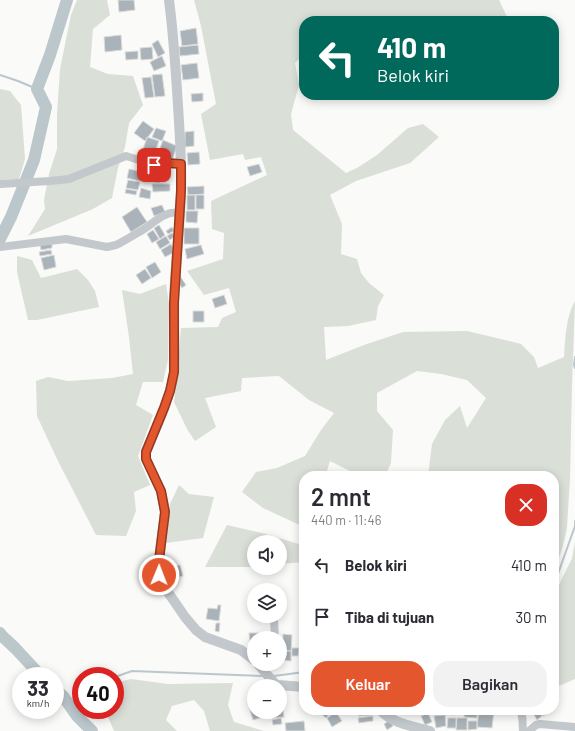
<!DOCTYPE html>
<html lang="id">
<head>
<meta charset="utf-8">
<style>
  body { margin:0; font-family:Barlow,sans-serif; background:#f2f2f3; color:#2b2b33; height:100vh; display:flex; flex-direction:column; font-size:15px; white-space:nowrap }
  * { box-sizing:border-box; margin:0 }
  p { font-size:13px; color:#7c7c81 }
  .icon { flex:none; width:22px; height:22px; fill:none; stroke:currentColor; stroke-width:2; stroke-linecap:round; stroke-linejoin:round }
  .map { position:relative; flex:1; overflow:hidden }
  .details { position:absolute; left:299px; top:471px; width:260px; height:244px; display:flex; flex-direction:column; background:#fff; border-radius:16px; box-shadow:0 2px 10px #0003 }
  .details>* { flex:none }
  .banner { position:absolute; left:299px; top:16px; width:260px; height:84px; border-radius:16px; box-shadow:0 2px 10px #0003; background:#00695c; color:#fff; overflow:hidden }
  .controls { position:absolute; left:247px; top:535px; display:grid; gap:8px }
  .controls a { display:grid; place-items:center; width:40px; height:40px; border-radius:50%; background:#fff; box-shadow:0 2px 10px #0003; font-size:20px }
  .speed { position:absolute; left:12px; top:667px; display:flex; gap:8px; font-size:20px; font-weight:700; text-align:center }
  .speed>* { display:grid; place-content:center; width:52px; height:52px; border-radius:50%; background:#fff; box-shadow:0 2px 10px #0003; line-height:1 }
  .speed small { font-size:10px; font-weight:400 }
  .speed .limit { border:6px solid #d22; background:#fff; color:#111 }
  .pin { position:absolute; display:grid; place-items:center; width:34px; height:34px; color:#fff; margin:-17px; border-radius:8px; box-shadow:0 2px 6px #0006 }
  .me { position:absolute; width:44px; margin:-22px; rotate:1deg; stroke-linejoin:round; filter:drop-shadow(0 0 3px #0008) }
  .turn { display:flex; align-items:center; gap:14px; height:84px; padding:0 12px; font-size:18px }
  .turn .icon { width:52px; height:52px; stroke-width:2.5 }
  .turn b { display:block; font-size:28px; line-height:34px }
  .round { display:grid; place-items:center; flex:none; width:42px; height:42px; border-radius:16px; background:#f2f2f3 }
  .summary { display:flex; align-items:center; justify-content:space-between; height:68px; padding:0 12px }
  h1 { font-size:24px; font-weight:600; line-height:30px }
  .action { display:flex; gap:8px; margin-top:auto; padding:8px 12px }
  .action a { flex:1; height:46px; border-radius:16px; background:#e4572e; color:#fff; font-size:16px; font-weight:600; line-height:46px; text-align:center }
  .action a+a { background:#f2f2f3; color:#2b2b33 }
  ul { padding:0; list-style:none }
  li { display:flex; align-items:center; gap:12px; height:52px; padding:0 12px }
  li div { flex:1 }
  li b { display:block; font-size:15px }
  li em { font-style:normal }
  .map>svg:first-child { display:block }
  .green { fill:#dadfd7 }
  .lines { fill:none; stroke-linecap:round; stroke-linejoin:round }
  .stream { stroke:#bbc7cb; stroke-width:2 }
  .river { stroke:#bbc7cb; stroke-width:12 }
  .building { fill:#aab3b9; stroke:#dcdcda }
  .minor { stroke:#c3c8cc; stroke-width:8 }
  .tertiary { stroke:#c3c8cc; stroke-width:10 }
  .route-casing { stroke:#94391e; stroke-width:10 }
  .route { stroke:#e4572e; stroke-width:7 }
</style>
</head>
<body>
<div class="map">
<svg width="575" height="731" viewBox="0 0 575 731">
  <rect width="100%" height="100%" fill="#fafaf8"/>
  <!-- green -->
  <path class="green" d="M77,0H107L110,15L93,29L90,67L108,74L133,76L143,105L129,123L125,147L118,168L112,198L93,209L28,236L45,209L44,200L49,174L57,149V114L60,69L71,15Z
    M194,0H499L509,21H304V54L295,63L299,85L291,114L293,130L346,173L357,168L377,155L408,128L423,124L439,137L410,163L356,181L330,195L342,224L341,254L357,259L361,273L369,283L384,295L378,306L376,320L348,326L324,327L326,360L364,345L403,332L467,331L521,344L534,357L538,368L564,357C565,340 566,316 575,301L572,385L570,479L567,527C565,540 560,558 554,569V476H428L432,444L445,420L460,406L467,428L486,398L467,380L441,374L417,371L377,393V411L393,430L391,463L385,476H360L330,461L327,471L330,476H304V527L263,508L242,492L256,472L277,468L305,456L321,430L334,413L309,400L279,376L242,378L241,391L205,398L216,427L195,441L187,429L174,402L176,383L181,328L218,327L222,318L236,312L229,288L204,295L187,271L223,259L224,233L212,229L211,201L267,175L261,157L245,160L243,154L210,160L201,114L216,104L201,26Z
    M0,89L10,91L21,105L25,159L19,179L0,180Z
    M17,256L32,260L41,278L77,269L88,280L95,291L99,307L37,320H28L17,272Z
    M166,284L169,304L168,360L163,382H143L136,405L153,415L138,456L150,485L134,492L136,511L126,536L96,535L57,459L37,416L36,381L48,377L68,381L112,378L133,374L129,337L122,290L140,294Z
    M179,485L189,494L214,497L203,538L166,543L170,504Z
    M227,525L266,534L302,545L304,551V562L280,564V542H254V567H205Z
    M575,542V679L554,688V594L557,589L572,558Z
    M131,679L168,684L233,683L228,705L234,722L264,731H210L204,711L194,700L172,706L166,720L177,731H114L105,710H115V683Z"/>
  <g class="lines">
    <!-- stream -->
    <path class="stream" d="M0,75L18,81L37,89
      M575,357L574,365L575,368
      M554,585L575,526V521
      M274,676L304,672
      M115,677L132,671L263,676
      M77,716L81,707"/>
    <!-- river -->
    <path class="river" d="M0,239L11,217L34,160L46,107L37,89L50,55L67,0
      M0,633L1,635L15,648L41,676
      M55,689L63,696L77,716L92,731"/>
  </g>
  <!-- building -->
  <path class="building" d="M118,0H134L135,10L119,12Z
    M196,28L198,44L182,46L180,31Z
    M121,35L122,50L105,52L104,37Z
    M158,40L165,53L158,57L152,44Z
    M198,45L199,54L180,56L179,47Z
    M152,47L153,59L141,60L140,48Z
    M138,51V59L126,60L125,52Z
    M162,56L166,66L154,71L150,62Z
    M197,63L199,78L183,80L181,65Z
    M162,74L165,96L155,97L152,75Z
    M151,77L154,97L145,98L142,78Z
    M203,93V101L192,102L191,94Z
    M143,121L154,129L145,141L134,133Z
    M156,128L166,131L162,141L152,137Z
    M194,131V146L185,147V132Z
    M147,137L159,141L152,160L141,156Z
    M163,140L177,146L172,160L166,157L163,163L156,159Z
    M199,152L200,164L188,165L187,153Z
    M259,164L262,172L250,176L247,167Z
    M154,167L162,168L159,183L151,181Z
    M129,169L142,172L140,181L127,178Z
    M128,180L140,182L138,190L126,188Z
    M152,184H170V191L153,192Z
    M204,186V194L188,195L187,187Z
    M141,188L151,191L150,199L139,197Z
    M126,189L137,191L136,195L125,193Z
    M187,195H195V210H187Z
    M196,195H204V209H196Z
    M162,205L165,212L154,216L151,208Z
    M137,207L147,222L131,232L122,217Z
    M186,211H198L197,223L186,222Z
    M159,225L165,235L160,239L154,228Z
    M172,227L174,231L168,234L166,231Z
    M184,228H199V244H184Z
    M153,230L159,239L152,243L147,234Z
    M172,233L175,236L170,240L167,236Z
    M166,236L170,243L160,249L156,242Z
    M52,243V248L41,250L40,244Z
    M171,244L175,252L165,257L161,250Z
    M201,245L204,254L187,259L185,249Z
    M51,250L52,254L40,256L39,252Z
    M54,255L56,267L44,270L41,258Z
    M155,262L161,272L152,278L146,267Z
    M145,269L151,278L142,284L136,275Z
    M180,276L186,285L182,288L180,285Z
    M224,295L227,304L215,308L212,299Z
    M193,311H204V322H193Z
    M180,565L183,576L173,578L170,567Z
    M218,605H221L219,621L206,619L208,608L217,609Z
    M216,623H220L219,632L215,631Z
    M249,633H259V638H254V641L250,642Z
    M283,634L292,635L291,651L283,650Z
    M250,644H254V651L251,652Z
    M304,646V655H302L300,647Z
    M292,648H299L298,656H292Z
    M280,651H291V661L280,660Z
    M254,706V712H262L263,717L253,720L249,707Z
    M280,710H283L284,717L273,718L272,712H280Z
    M322,710H329L331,712L326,718L320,713Z
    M358,710H372L373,715L359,716Z
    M392,710H401L402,712L393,714Z
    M414,710H425L426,713L414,714Z
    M450,710H459L460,714L451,715Z
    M465,710H477V718L464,717Z
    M479,710H494L492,728L477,727Z
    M534,710H538L542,716L537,720L532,711Z
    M539,710H547L549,713L543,716Z
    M264,712H271L272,716L264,717Z
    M336,712L342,721L332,727L327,718Z
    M428,713L432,722L425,725L421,716Z
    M445,715L446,726L436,728L434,716Z
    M373,716V721L359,723L358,718Z
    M281,718L282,724L273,725L272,720Z
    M448,718H456V728H447Z
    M457,718H467V730H456Z
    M390,720L393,726L387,730L384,724Z
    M304,721L305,731H286L285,723Z
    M468,721H477V729L468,730Z"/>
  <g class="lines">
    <!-- minor -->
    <path class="minor" d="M0,184L50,181L69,179L126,156L162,167H164L167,163L181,164
      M0,247L66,239L107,247L116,245C124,241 132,236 141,231C153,224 164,210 180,213
      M274,620L275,638
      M261,664H274
      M496,710H506
      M519,710C524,715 522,724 523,731
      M529,731L536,725L540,724L575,727"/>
    <!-- tertiary -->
    <path class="tertiary" d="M169,0C173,30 175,60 177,90C179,124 182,157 181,190C180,228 175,265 174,302C173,325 176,349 174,372C170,399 157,426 146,451V459L161,491L165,512L158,568L161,582L185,617L196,630L205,637L241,650L254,660
      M258,664L275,684L278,685L304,687
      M380,710C393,724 413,726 430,731"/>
  </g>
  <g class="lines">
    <defs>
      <path id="route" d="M154,165L163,167L167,163L181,164V191L174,303V372L170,391L164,408L146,452V459L161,491L165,512L158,568L159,575"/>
    </defs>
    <!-- route casing -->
    <use href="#route" class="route-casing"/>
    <!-- route -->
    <use href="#route" class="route"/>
  </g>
</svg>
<div class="controls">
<a><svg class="icon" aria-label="sound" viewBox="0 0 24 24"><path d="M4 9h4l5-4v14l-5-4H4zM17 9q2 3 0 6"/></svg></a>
<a><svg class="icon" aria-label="layers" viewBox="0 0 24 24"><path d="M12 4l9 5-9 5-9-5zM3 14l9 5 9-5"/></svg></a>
<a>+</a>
<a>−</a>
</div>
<div class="speed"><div>33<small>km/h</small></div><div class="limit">40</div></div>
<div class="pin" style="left:154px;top:165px;background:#d93025"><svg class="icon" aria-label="arrive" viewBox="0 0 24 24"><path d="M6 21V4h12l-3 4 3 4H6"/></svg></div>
<svg class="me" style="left:159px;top:575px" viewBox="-20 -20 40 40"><circle r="17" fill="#e4572e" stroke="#fff" stroke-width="3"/><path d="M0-11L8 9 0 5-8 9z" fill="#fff"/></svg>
<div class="banner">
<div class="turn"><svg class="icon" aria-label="left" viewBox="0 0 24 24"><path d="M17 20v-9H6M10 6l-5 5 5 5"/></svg><div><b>410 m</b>Belok kiri</div></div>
</div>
<section class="details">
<div class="summary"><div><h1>2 mnt</h1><p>440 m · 11:46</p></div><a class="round" style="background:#d93025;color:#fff"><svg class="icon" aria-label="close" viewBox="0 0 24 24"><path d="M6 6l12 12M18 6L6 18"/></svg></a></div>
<ul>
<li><svg class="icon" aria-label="left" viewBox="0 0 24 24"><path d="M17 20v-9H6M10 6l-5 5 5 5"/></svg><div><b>Belok kiri</b></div><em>410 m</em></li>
<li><svg class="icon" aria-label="arrive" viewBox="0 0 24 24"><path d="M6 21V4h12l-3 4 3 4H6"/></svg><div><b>Tiba di tujuan</b></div><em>30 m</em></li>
</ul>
<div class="action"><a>Keluar</a><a>Bagikan</a></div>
</section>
</div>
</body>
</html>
